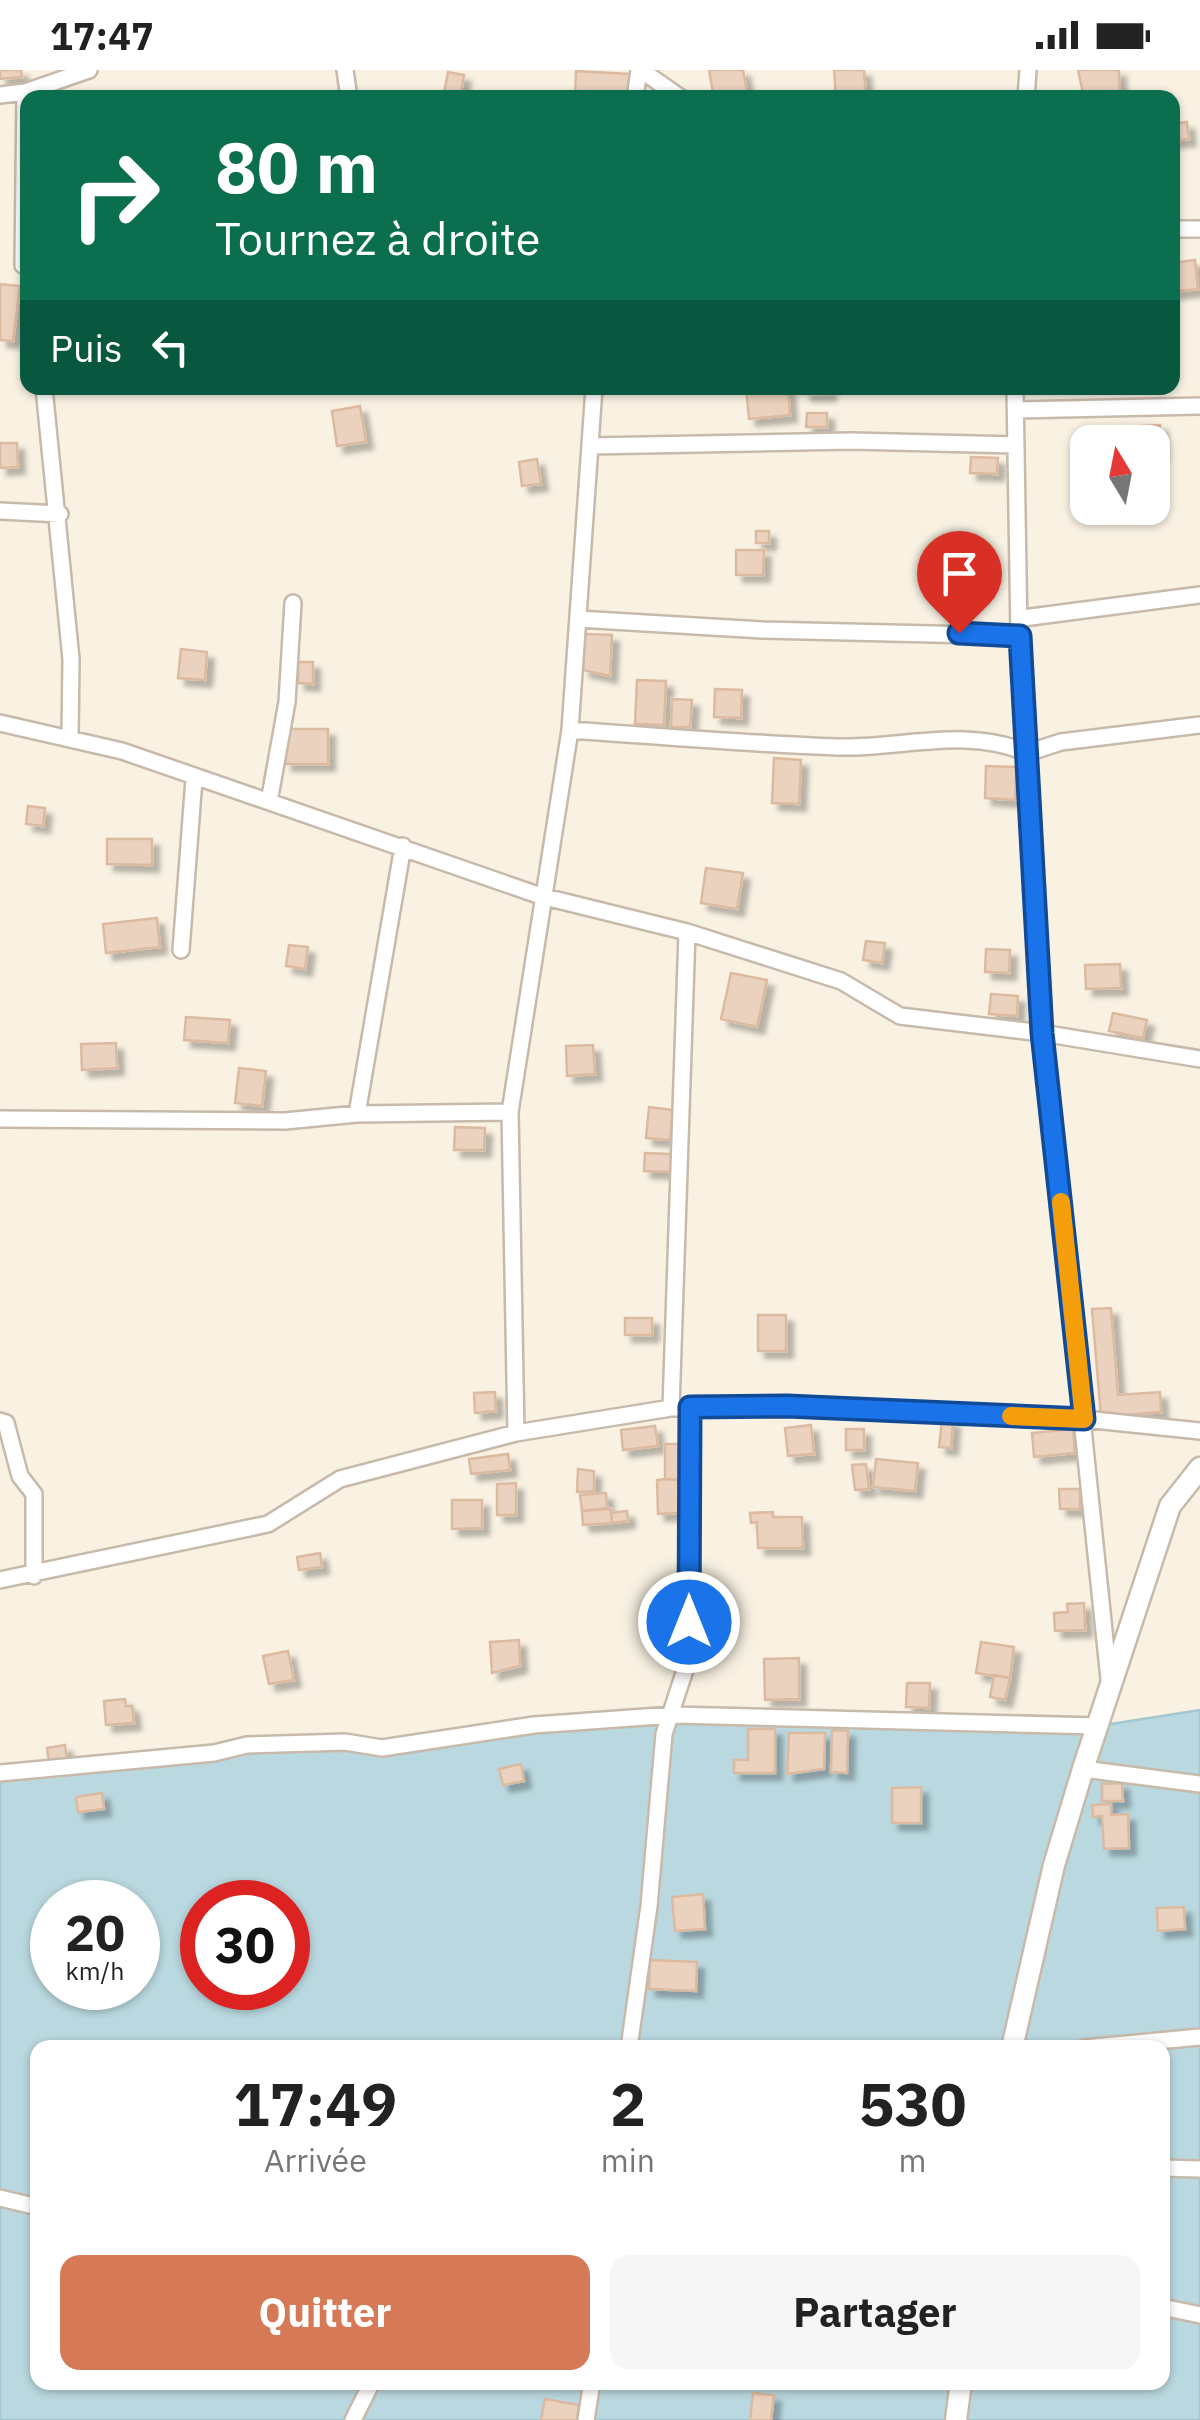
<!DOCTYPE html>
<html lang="fr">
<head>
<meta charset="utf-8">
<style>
  body { margin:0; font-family:"IBM Plex Sans",sans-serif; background:#f6f6f6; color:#222; height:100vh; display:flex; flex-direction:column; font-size:38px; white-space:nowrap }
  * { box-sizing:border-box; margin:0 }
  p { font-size:32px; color:#767676 }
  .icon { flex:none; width:55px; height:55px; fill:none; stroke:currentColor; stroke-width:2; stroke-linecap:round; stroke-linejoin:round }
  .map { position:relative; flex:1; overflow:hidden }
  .drawer { position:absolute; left:30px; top:1970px; width:1140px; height:350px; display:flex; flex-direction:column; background:#fff; border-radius:20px; box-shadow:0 2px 8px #0004 }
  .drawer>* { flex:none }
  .top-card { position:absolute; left:20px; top:20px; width:1160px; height:305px; border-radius:20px; box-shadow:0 2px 8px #0004; background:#0b6e4f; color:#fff; overflow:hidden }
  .needle { width:65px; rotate:350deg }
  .buttons { position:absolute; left:1070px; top:355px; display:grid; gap:20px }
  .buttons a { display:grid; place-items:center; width:100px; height:100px; border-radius:20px; background:#fff; box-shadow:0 2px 8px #0004; font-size:50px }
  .speed { position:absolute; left:30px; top:1810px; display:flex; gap:20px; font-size:50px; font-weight:700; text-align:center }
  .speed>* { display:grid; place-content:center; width:130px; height:130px; border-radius:50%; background:#fff; box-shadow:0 2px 8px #0004; line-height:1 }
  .speed small { font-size:25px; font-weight:400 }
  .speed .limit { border:15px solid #d22; background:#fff; color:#111 }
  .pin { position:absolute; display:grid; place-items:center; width:85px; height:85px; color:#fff; margin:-102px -42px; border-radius:50% 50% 50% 0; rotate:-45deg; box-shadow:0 0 10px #0007 }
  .pin .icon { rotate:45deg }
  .me { position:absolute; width:110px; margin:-55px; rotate:0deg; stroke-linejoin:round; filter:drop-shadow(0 0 8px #0008) }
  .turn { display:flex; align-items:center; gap:35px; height:210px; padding:0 30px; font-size:45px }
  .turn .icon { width:130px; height:130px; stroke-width:2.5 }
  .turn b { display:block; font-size:70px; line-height:85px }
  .then { display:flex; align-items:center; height:95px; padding:0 30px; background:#0003; gap:20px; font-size:38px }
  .eta { display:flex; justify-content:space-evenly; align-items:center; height:170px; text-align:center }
  .eta b { font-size:60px; font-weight:700; line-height:70px }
  .primary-button { display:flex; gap:20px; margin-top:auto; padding:20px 30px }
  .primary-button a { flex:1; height:115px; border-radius:20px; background:#d57956; color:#fff; font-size:40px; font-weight:700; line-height:115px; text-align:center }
  .primary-button a+a { background:#f6f6f6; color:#222 }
  .status { display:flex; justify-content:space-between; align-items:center; height:70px; padding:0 50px; background:#fff; direction:ltr }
  .status svg { height:28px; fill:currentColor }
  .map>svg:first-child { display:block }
  .water { fill:#bad8e0; stroke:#a2c7d0; stroke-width:2.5; fill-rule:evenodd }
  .building { fill:#ebd2be; stroke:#dcbaa0; stroke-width:2.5; filter:url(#shadow) }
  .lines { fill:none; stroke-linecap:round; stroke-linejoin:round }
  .minor-casing { stroke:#c8baab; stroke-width:20 }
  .tertiary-casing { stroke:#c8baab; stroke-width:25 }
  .minor { stroke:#fff; stroke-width:15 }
  .tertiary { stroke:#fff; stroke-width:20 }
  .route-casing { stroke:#114b97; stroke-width:25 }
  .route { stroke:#1a73e8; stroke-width:18 }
  .slow { stroke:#f59e0b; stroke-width:18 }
</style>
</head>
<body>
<div class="status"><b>17:47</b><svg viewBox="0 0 49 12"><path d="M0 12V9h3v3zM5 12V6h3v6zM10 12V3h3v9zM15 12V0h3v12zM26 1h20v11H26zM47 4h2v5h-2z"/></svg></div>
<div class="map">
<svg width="1200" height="2350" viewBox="0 0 1200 2350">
  <defs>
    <filter id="shadow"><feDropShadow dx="7" dy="7" stdDeviation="2.5" flood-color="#0004"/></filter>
  </defs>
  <rect width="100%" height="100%" fill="#f9f2e3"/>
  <!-- water -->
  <path class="water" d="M1200,1640V2350H0V1703L214,1683L382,1678L673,1645L1098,1656ZM52,1832H138V1918H52ZM202,1832H288V1918H202ZM38,1978H1162V2312H38Z"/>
  <!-- building -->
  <path class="building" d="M0,0H21L22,7L0,9Z
    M709,0H743L748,28H714Z
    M834,0H864L866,28H836Z
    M1078,0H1119L1120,28H1084Z
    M576,1L630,4L628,28H575Z
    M448,2L464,5L460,28H443Z
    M1187,52L1189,69L1172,71V54Z
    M1195,190L1198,219L1172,222V193Z
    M0,214L20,216L13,271L0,270Z
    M746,318H788L790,345L749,349Z
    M804,318H829V324H804Z
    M360,336L366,372L337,376L332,341Z
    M807,343H827V357H806Z
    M1160,355L1161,384L1152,385V372H1124V357Z
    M0,373H17L18,397L0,398Z
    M971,387L998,388L997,404L970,403Z
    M537,389L541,414L522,416L519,392Z
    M756,461H769V473H756Z
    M736,480H764L763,505H736Z
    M585,564L612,565L610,606L583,600Z
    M181,579L207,582L205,610L178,608Z
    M298,592H313V614L298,613Z
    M637,610L666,611L664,655L635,654Z
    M715,619L742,620L741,648L714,647Z
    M672,629L692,630L690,657H671Z
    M285,659H328V694H285Z
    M774,688L801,690L799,734L772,733Z
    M986,696L1016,697L1015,730L985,728Z
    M28,736L45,738L43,756L26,754Z
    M107,769H152V795L107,794Z
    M706,798L743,803L737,839L701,833Z
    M157,848L160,877L106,883L103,854Z
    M866,871L885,873L882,893L863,890Z
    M289,875L308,877L305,899L286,896Z
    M986,879L1010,880L1009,903L985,902Z
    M1120,894L1121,918L1086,919L1085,895Z
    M731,903L767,910L757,957L721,949Z
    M991,924L1018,926L1017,946L989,944Z
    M1113,943L1147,950L1143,968L1109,961Z
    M186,947L230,950L228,973L184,970Z
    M116,973L117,998L82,1000L81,974Z
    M593,975L595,1004L567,1006L566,976Z
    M239,998L266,1001L262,1036L235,1033Z
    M649,1037L673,1040L670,1070L646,1068Z
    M455,1057L485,1058L484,1080H454Z
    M645,1083L671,1084V1102L644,1101Z
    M1111,1238L1118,1325L1160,1322L1161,1342L1101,1347L1092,1239Z
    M758,1245H786V1281H758Z
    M625,1248H652V1265H625Z
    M495,1322L496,1341L475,1343L474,1323Z
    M942,1350L953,1351L951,1378L939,1377Z
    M811,1355L814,1384L788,1386L785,1358Z
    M655,1356L658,1376L623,1380L621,1360Z
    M846,1359H864V1380H846Z
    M1073,1359L1075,1383L1034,1387L1032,1363Z
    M665,1374H679V1410L665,1409Z
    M508,1384L510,1400L471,1404L469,1389Z
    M876,1389L918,1393L915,1421L873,1417Z
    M866,1394L869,1419L855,1420L852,1395Z
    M578,1399L594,1401V1421L577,1422Z
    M665,1409L679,1410L680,1443L658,1444L657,1410Z
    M516,1413V1445H497V1414Z
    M1059,1419H1080V1439H1060Z
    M606,1423L607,1438L582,1441L580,1425Z
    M452,1430H482V1458L452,1459Z
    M611,1439L612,1453L583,1455L582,1441Z
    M627,1441L628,1451L612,1453L611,1443Z
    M773,1442V1447H802L803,1478H758L757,1452L751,1453L750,1443Z
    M320,1483L322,1497L299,1500L297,1487Z
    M1084,1533L1085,1560L1055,1561L1054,1543L1068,1542L1067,1534Z
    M519,1570L520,1596L492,1603L490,1572Z
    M981,1572L1014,1577L1010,1608L976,1603Z
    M288,1581L294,1610L269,1614L263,1586Z
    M799,1588V1629L765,1630L764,1589Z
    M994,1605L1010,1608L1005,1630L990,1627Z
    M907,1613H930L929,1638L906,1637Z
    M125,1629L126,1636H132L134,1653L106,1655L104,1631Z
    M748,1659H775V1703H734V1690H748Z
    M832,1660L848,1661L847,1703L831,1702Z
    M789,1663H825L824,1699L787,1704Z
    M65,1675L67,1690L49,1692L47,1678Z
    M521,1694L524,1711L503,1715L499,1699Z
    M1122,1713L1123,1731H1102V1714Z
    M921,1717V1753H892V1718Z
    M102,1723L104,1739L78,1742L76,1727Z
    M1111,1734V1745L1128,1744L1129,1778L1104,1779L1102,1746L1093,1747L1092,1735Z
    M703,1824L705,1859L675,1861L672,1827Z
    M1184,1837L1185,1859L1158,1861L1157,1838Z
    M650,1890L697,1892L696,1921L649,1919Z
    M753,2323L774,2325L771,2350H750Z
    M545,2329L579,2335L577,2350H541Z"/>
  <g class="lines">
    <defs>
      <path id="minor" d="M345,0L349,28
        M641,0L681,28
        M25,22L23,195L28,198
        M0,25L25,22L89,0
        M635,28L639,0
        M1026,28L1028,0
        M1172,159H1200
        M44,318L71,589L70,667
        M1015,318L1019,566L1042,963L1109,1609
        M1016,340L1200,336
        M590,376L852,371L1016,375
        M0,441L60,444
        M1023,548L1200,525
        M578,549L762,560L1019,566
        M0,653L122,681L541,826L687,862L841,911L900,946L1042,963L1200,989
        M570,660C659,666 749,674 838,677C900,679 968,656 1027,683L1061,672L1200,655
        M269,732L287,632L293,533
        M181,880L194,709
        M357,1044L403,776
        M0,1049L285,1051L357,1044L510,1042
        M671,1338L687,862
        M0,1351L6,1353L20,1406L34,1424V1506
        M516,1363L510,1042L570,660L594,318
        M0,1510L268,1454L340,1409L516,1363L671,1338L787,1336L1084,1349L1200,1361
        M1083,1699L1200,1714
        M0,1703L214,1683L247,1675L345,1672L382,1678L534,1655L673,1645L1098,1656
        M629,1978L649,1836L664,1664L689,1588L690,1337
        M1084,1978L1200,1967
        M1162,2098L1200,2099
        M0,2128L38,2137
        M1162,2237L1200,2245
        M353,2350L372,2312
        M586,2350L592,2312"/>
      <path id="tertiary" d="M1012,1978L1054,1795L1083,1699L1170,1436L1200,1398
        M956,2350L961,2312"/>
    </defs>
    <!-- minor casing -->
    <use href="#minor" class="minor-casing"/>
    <!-- tertiary casing -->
    <use href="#tertiary" class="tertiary-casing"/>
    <!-- minor -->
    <use href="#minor" class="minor"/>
    <!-- tertiary -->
    <use href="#tertiary" class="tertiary"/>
  </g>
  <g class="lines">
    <defs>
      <path id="route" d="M689,1552L690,1337L787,1336L1084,1349L1042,963L1020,566L959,563"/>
    </defs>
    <!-- route casing -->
    <use href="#route" class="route-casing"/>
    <!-- route -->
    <use href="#route" class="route"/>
    <!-- slow -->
    <path class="slow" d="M1011,1346L1084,1349L1061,1132"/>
  </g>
</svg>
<div class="buttons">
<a><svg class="needle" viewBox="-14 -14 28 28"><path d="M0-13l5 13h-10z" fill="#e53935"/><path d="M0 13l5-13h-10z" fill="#767676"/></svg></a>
</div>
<div class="speed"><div>20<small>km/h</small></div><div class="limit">30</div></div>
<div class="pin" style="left:959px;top:563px;background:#d93025"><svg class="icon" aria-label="arrive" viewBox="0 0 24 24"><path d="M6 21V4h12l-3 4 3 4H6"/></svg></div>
<svg class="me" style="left:689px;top:1552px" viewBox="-20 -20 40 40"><circle r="17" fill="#1a73e8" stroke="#fff" stroke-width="3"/><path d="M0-11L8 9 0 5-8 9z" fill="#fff"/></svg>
<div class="top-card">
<div class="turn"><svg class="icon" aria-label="right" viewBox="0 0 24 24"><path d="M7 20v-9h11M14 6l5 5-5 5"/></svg><div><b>80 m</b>Tournez à droite</div></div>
<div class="then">Puis<svg class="icon" aria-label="left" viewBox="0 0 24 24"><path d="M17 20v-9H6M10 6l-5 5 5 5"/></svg></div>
</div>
<section class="drawer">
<div class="eta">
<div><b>17:49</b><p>Arrivée</p></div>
<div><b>2</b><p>min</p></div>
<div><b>530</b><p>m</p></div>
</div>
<div class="primary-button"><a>Quitter</a><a>Partager</a></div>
</section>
</div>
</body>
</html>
